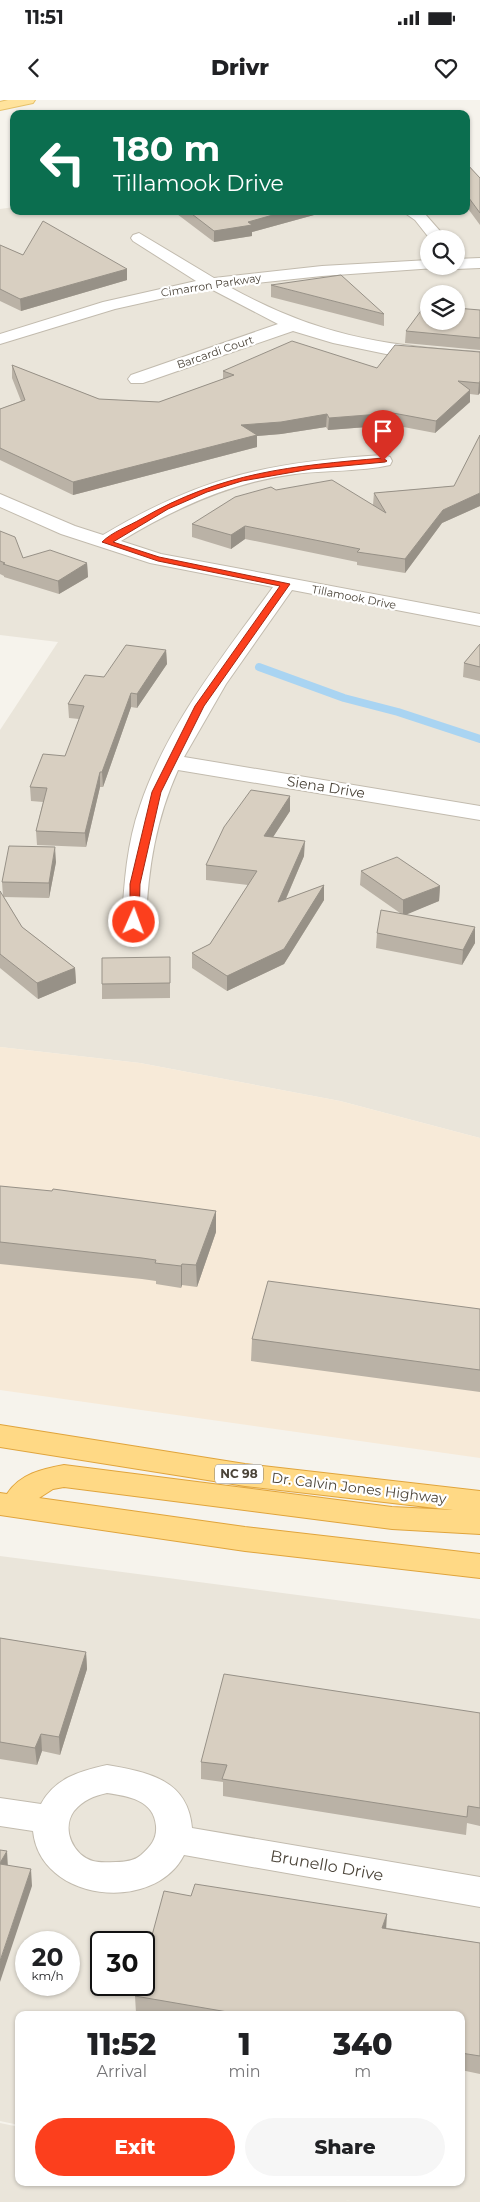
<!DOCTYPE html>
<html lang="en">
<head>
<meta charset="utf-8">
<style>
  body { margin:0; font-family:Montserrat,sans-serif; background:#f6f6f6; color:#202124; height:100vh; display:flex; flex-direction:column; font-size:19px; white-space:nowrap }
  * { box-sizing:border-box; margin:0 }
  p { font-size:16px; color:#757577 }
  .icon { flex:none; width:28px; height:28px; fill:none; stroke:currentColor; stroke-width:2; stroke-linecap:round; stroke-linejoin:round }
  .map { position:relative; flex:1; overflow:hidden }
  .sheet { position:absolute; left:15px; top:1911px; width:450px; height:175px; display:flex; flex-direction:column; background:#fff; border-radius:10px; box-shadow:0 1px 4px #0004 }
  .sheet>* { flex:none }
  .guide { position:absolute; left:10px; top:10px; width:460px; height:105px; border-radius:10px; box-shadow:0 1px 4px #0004; background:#0b6e4f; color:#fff; overflow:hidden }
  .fabs { position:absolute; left:420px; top:130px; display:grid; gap:10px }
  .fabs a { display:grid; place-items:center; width:45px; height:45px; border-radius:50%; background:#fff; box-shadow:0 1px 4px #0004; font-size:25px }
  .speed { position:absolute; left:15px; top:1831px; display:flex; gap:10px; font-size:25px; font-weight:700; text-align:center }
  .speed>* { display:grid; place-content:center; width:65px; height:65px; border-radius:50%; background:#fff; box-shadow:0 1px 4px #0004; line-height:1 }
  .speed small { font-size:12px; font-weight:400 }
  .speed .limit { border:2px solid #111; border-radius:8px; background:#fff; color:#111 }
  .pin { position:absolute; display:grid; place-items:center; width:42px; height:42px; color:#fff; margin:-51px -21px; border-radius:50% 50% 50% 0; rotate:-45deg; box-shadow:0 0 5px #0007 }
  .pin .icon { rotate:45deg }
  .me { position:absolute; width:55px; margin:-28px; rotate:2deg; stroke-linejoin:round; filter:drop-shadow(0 0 4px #0008) }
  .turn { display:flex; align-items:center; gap:18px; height:105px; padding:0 20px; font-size:22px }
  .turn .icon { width:65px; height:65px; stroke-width:2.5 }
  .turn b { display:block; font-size:35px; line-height:42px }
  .eta { display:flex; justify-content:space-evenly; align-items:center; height:85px; text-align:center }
  .eta b { font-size:30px; font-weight:800; line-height:35px }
  .primary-button { display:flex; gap:10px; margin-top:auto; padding:10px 20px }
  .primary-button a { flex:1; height:58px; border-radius:30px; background:#fc3f1d; color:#fff; font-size:20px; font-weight:800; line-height:58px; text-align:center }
  .primary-button a+a { background:#f6f6f6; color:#202124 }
  .status { display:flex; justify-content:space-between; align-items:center; height:35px; padding:0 25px; background:#fff; direction:ltr }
  .status svg { height:14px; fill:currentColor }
  header { display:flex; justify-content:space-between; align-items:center; height:65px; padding:0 20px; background:#fff; font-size:22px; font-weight:800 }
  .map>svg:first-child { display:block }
  .residential { fill:#eae5da; fill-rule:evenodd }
  .commercial { fill:#f7ead8 }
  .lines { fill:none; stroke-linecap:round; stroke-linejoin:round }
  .stream { stroke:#a9d4f2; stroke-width:8 }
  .minor-casing { stroke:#c2bbae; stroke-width:2 }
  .primary-casing { stroke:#e6c16a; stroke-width:2 }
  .trunk-casing { stroke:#e0a43c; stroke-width:2 }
  .minor { fill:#fff; fill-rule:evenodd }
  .primary { fill:#ffe39c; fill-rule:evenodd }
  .trunk { fill:#ffd985; fill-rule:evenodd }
  .wall { fill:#bab2a6 }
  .shaded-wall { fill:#979187 }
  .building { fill:#d8cfc1; stroke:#979187 }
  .route { fill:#fc3f1d; stroke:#a42913 }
  .labels { text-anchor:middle; stroke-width:4.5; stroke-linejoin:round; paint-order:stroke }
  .far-street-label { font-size:11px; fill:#4b4439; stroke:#fff }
  .shield { fill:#fff; stroke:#817c74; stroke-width:1 }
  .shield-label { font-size:12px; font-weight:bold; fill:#4b4439 }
  .street-label { font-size:14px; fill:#4b4439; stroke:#fff }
  .near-street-label { font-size:16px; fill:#4b4439; stroke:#fff }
</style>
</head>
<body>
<div class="status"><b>11:51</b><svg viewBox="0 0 49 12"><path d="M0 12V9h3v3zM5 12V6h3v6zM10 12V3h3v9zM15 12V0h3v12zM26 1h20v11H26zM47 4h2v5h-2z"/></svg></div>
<header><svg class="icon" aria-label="back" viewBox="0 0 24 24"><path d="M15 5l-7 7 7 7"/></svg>Drivr<svg class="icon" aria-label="heart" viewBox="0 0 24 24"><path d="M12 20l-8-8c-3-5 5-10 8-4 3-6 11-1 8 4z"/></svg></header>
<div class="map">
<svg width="480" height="2102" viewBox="0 0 480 2102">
  <rect width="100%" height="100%" fill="#f6f3ec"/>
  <!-- residential -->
  <path class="residential" d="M466,78L480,84V1038L340,1001L140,963L0,947V630L58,542L0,535V109L14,107V111H466ZM429,139H456V166H429ZM429,194H456V221H429Z
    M0,1456L480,1519V2102H0V2023L19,2027V2082H269L350,2101L273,2083L461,2082V1915H19V2025L0,2021ZM26,1842H69V1885H26ZM101,1842H144V1885H101Z"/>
  <!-- commercial -->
  <path class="commercial" d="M0,947L140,963L340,1001L480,1038V1358L0,1290Z"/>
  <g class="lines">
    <!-- stream -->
    <path class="stream" d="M259,567L344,598L398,612L480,639"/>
    <defs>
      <path id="minor" d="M402,111H421L425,114L447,139H430L415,120Z
        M139,133L214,178L322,166L429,160V166H436L435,168L322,176L228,186C315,235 382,246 480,252V262L386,254L333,243L293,231L143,283H131L128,279L131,275L278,224L209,188L115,209L0,244V234L103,202L196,181L133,141L131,138L133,135Z
        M480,158V168L456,169L449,166H456V159Z
        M383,355L390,357L392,361L390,365C360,372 325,370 295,374C232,382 175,408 121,441L161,454L480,514V526L292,490L226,584L184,657L480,706V720L178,670C156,719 148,768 146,822L143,827L134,829L125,827L122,822C124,783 127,743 140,706C167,625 224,555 273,487L150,463L61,434L0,407V394L75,426L103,435C202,376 270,362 383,355Z
        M107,1665C147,1672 188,1679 192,1728L480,1777V1807L184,1755C154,1814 40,1802 33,1731L0,1726V1698L41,1704C55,1678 80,1671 107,1665ZM107,1693C128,1696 154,1700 156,1726C157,1739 151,1746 141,1755C134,1761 125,1762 116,1762C108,1762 100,1763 93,1761C73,1755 61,1729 74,1711C83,1700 94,1696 107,1693Z"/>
      <path id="primary" d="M8,0H35L33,3L0,10V2Z"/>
      <path id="trunk" d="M0,1325L245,1364L480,1391V1434L392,1429L64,1387L53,1389L39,1398L245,1427L480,1454V1478L245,1451L0,1415V1393L7,1394C20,1374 42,1369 64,1365L392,1407L453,1410L245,1386L0,1347Z"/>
    </defs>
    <!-- minor casing -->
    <use href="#minor" class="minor-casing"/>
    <!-- primary casing -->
    <use href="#primary" class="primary-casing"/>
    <!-- trunk casing -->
    <use href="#trunk" class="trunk-casing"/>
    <!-- minor -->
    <use href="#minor" class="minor"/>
    <!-- primary -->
    <use href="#primary" class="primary"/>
    <!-- trunk -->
    <use href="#trunk" class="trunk"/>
  </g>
  <!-- wall -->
  <path class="wall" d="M466,63L480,78V125L466,106Z
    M177,111H314V115L252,132V136L214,142L177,114Z
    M0,145L23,155L127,169V180L21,211L0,201Z
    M271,185L384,214V226L271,197Z
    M474,210H480V250L405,243L406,231Z
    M480,252V293L478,295L470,294V302L435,333L393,325L328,330L326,327L281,334L257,336V347L73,395L0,360V309L21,301L12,278V265L99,299L159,302L223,279V271L377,268Z
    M480,335V406L442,423L405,473L357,465V462L245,439L231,449L192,437V424L373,405L374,393L454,386Z
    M0,431L23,458L87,463L88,477L59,494L4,477V476L0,474Z
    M480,544V581L463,577L464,563Z
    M166,550L167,564L137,608L131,607L103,687H100L86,747L37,745L36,731L43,702L31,701L30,687L65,656L79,619L69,618L68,604L104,577Z
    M290,696V711L273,737L304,756L286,799L324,785V800L284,864L227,891L192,868V853L210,844L248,785L206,780V765Z
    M56,762L49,798L4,797L22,827L75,868L76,883L38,899L0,868V791L3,796L2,782Z
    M361,771L440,786L439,801L406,814L475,843L462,865L376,848L377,833L400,813L360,785Z
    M170,857V898L102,899V884Z
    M0,1086L216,1111V1132L197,1187L182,1185L181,1188L156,1184V1181L142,1179L0,1164Z
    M480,1209V1292L251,1261L252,1239Z
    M0,1538L86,1552L87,1569L60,1655L42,1651L37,1665L0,1659Z
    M480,1613V1726L467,1723L466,1735L223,1696V1682L201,1679V1662Z
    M191,1796L480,1843V1974L461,1970V1915H147L136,1913L135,1896Z"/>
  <!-- shaded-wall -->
  <path class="shaded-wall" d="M287,111H314V115L252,132V136L214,142V131Z
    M127,169V180L21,211L20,199Z
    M480,281V293L478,295L479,283Z
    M470,290V302L435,333L436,321Z
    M393,313V325L328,330L329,318Z
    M327,314L326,327L281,334L257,336V347L73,395V382L241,325Z
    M480,393V406L442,423L405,473V459L443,410Z
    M245,426V439L231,449V435Z
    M87,463L88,477L59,494L58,481Z
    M166,550L167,564L137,608V594Z
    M131,593V607L103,687L102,672Z
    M100,672V687L86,747L85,733Z
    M290,696V711L264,751V736Z
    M305,741L304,756L278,817V802Z
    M55,747L56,762L49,798V783Z
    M324,785V800L284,864L227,891V876Z
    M440,786L439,801L403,816V800Z
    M475,827V843L462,865L463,850Z
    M75,868L76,883L38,899L37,883Z
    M216,1111V1132L197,1187L196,1165Z
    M182,1164V1185L181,1188V1166Z
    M86,1552L87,1569L60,1655L59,1637Z
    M41,1634L42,1651L37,1665L35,1648Z
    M7,1751L8,1768L1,1781L0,1763Z
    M31,1769L32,1786L0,1882V1861Z
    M387,1814L386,1831L382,1828Z"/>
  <!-- building -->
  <path class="building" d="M466,63L480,78V113L466,94Z
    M188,111H287L248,122L252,125L214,131Z
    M43,121L127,169L20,199L0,189V145L23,155Z
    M341,175L384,214L271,185Z
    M426,204L429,205V221H456V208L480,210V238L406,231Z
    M292,241L377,268L395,245L480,252V281L479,283L458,281L470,290L436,321L393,313L329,318L327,314L281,322L241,325L257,335L73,382L0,348V309L25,300L12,265L99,299L159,302L234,275L223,271Z
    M480,335V393L443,410L405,459L357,452L360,449L245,426L231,435L192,424L235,397L271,387L276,390L332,380L386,413L374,393L454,386Z
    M0,431L15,437L23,458L50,450L87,463L58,481L3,464L5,463L0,461Z
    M480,544V567L464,563Z
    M126,545L166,550L137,594L131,593L102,672H100L85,733L36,731L47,688L30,687L43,654L65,656L84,606L68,604L85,575L104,577Z
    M251,690L290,696L264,736L305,741L278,802L324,785L284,849L227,876L192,853L210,844L257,771L206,765L224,727Z
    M9,746L55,747L49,783L2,782Z
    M397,757L440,786L403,800L361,771Z
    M0,791L22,827L75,868L37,883L0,854Z
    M381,810L475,827L463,850L377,833Z
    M170,857V883L102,884V858Z
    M0,1086L52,1091L53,1089L216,1111L196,1165L182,1164L181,1166L155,1163L156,1160L142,1158L0,1142Z
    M268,1181L480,1209V1270L252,1239Z
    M0,1538L86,1552L59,1637L41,1634L35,1648L0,1642Z
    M224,1574L480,1613V1708L468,1706L467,1717L222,1679L227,1665L201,1662Z
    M0,1750L7,1751L0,1763Z
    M0,1764L31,1769L0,1861Z
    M195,1784L387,1814L382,1828L480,1843V1956L461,1953V1915H245L135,1896L138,1885H144V1865L164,1791L191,1796Z"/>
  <!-- route -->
  <path class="route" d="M383,358L387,361L385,362L311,369L242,381L207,392L168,409L113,442L159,457L290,484L204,606L161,692L140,784L139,822L130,824V784L152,692L195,606L280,486L158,461L102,442C112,432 129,426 141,419C222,372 292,366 383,358Z"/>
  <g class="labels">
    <!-- far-street labels -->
    <g class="far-street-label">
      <text transform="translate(211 185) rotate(-9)" y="4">Cimarron Parkway</text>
      <text transform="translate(215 252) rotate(-19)" y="4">Barcardi Court</text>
      <text transform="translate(354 497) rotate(11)" y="4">Tillamook Drive</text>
    </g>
    <!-- shield labels -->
    <rect class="shield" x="215" y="1364.5" width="48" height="19" rx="4"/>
    <g class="shield-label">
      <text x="239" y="1378">NC 98</text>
    </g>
    <!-- street labels -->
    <g class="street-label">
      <text transform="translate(326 687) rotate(9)" y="5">Siena Drive</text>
      <text transform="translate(359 1388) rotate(7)" y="5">Dr. Calvin Jones Highway</text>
    </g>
    <!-- near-street labels -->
    <g class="near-street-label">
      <text transform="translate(327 1765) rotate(10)" y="6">Brunello Drive</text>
    </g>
  </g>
</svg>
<div class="fabs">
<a><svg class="icon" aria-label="search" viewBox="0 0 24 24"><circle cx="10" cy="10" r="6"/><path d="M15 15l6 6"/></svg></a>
<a><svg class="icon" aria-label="layers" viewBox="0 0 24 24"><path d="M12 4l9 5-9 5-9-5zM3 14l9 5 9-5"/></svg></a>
</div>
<div class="speed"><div>20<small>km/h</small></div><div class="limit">30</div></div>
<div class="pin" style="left:383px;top:361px;background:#d93025"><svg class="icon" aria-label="arrive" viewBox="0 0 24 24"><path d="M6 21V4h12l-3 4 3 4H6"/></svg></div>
<svg class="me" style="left:134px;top:822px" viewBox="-20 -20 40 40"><circle r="17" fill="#fc3f1d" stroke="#fff" stroke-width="3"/><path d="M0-11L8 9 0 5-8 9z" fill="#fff"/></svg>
<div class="guide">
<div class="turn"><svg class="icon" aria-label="left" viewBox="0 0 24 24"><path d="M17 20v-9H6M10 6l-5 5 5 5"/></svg><div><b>180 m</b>Tillamook Drive</div></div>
</div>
<section class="sheet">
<div class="eta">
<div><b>11:52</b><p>Arrival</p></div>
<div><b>1</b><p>min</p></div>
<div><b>340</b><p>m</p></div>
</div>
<div class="primary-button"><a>Exit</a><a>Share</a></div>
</section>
</div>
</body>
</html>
